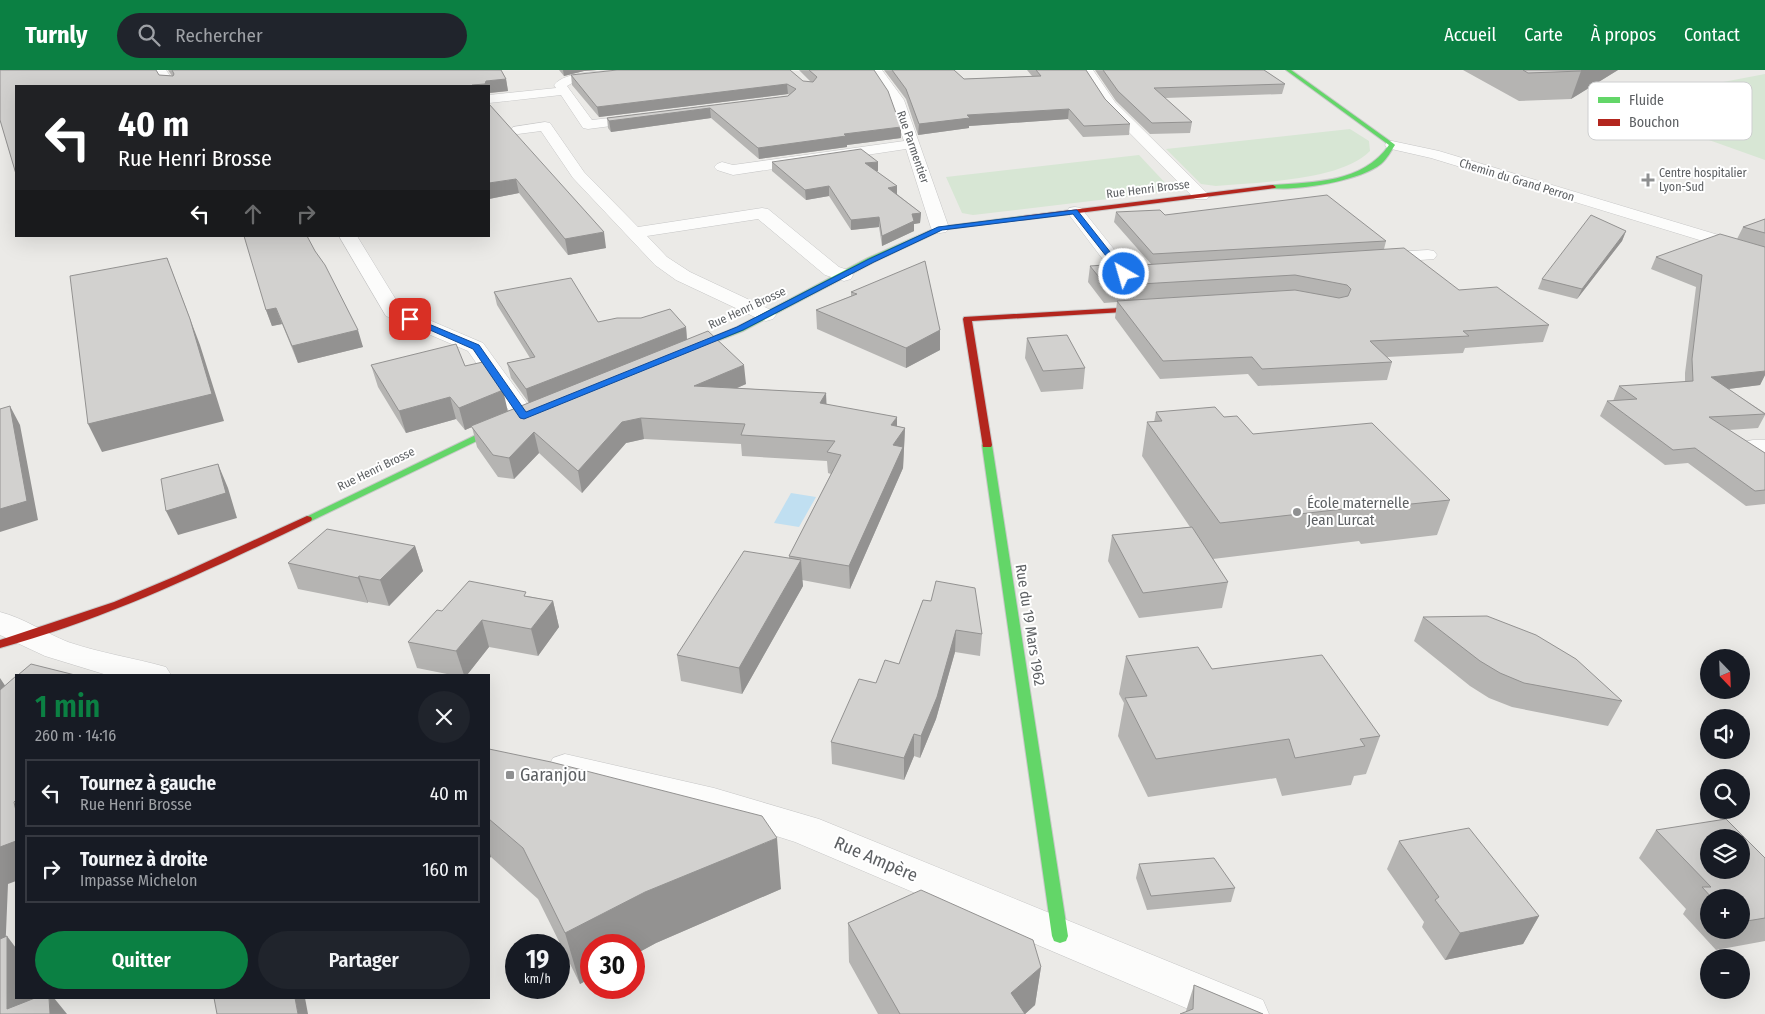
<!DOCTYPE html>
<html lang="fr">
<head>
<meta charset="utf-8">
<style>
  body { margin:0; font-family:"Fira Sans Condensed",sans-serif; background:#20242c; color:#f1f3f6; height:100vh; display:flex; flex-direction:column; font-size:19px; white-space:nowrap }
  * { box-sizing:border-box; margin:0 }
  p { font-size:16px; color:#9ea1a6 }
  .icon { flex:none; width:28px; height:28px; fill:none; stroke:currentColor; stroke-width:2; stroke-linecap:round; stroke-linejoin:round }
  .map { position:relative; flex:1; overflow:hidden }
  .drawer { position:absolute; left:15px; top:604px; width:475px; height:325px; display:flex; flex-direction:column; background:#171b24; border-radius:0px; box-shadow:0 5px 20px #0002 }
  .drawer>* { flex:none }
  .guide { position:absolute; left:15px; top:15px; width:475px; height:152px; border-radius:0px; box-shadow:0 5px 20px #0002; background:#202124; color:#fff; overflow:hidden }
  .needle { width:32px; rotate:157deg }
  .fabs { position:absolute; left:1700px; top:579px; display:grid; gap:10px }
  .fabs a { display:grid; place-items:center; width:50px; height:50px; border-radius:50%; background:#171b24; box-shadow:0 5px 20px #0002; font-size:25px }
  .speed { position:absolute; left:505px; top:864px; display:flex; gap:10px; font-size:25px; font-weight:700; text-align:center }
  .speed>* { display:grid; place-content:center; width:65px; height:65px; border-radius:50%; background:#171b24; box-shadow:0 5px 20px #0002; line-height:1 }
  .speed small { font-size:12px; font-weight:400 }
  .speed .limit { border:8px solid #d22; background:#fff; color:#111 }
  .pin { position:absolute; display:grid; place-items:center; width:42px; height:42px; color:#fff; margin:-21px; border-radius:10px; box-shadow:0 2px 8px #0006 }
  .me { position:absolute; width:55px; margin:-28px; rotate:322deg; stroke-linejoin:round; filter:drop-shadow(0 0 4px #0008) }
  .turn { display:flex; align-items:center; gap:18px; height:105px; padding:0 20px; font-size:22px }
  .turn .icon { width:65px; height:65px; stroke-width:2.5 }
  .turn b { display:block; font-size:35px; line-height:42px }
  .lanes { display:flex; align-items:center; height:48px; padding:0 20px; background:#0003; justify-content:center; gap:25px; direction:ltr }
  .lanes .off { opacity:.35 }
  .round { display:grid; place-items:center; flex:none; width:52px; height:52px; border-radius:26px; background:#20242c }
  .summary { display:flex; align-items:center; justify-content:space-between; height:85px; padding:0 20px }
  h1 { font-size:30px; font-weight:600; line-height:38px; color:#0b8043 }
  .cta { display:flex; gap:10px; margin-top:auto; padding:10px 20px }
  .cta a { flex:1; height:58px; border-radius:30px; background:#0b8043; color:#fff; font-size:20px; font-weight:600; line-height:58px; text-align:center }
  .cta a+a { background:#20242c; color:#f1f3f6 }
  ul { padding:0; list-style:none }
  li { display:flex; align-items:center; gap:15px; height:68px; margin:0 10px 8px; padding:0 10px; border:2px solid #363941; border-radius:0px }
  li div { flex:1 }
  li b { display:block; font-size:19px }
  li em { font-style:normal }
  header { display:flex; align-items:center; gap:30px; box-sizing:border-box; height:70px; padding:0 25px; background:#0b8043; color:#fff }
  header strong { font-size:24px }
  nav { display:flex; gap:28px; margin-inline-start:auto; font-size:18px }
  .search { width:350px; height:45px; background:#20242c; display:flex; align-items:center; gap:12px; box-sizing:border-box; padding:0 18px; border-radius:28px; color:#9ea1a6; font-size:19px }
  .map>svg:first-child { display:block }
  .green { fill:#d7e6d4 }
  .water { fill:#c0dff1 }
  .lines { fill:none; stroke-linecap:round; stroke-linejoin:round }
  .street-casing { stroke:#c6c6c6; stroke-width:1 }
  .fast-casing { stroke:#c8c8c8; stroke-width:2 }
  .jam-casing { stroke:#c8c8c8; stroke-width:2 }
  .street { fill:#fcfcfb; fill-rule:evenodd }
  .fast { fill:#63d668; fill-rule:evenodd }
  .jam { fill:#b3261e; fill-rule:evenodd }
  .wall { fill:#b5b4b2; fill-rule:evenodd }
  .shaded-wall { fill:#939291 }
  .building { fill:#d2d1cf; stroke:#939291; fill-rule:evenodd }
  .route { fill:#1a73e8; stroke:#114b97 }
  .poi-dot { fill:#8f9091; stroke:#fff; stroke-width:2 }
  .labels { text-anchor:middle; stroke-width:4; stroke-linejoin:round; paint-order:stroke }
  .far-street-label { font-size:12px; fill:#5d6063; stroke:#fff }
  .far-poi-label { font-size:12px; fill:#5d6063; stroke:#fff; text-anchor:start }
  .poi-label { font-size:15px; fill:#5d6063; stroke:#fff; text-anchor:start }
  .street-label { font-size:15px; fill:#5d6063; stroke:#fff }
  .near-poi-label { font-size:18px; fill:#5d6063; stroke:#fff; text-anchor:start }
  .near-street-label { font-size:18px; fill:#5d6063; stroke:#fff }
  .key { fill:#fff; stroke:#cecfd0; stroke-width:1 }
  .key-label { font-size:14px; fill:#5d6063 }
</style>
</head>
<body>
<header>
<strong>Turnly</strong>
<div class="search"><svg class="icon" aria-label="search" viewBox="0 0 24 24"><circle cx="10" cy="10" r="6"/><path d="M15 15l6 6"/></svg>Rechercher</div>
<nav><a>Accueil</a><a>Carte</a><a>À propos</a><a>Contact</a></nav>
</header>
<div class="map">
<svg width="1765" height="944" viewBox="0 0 1765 944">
  <rect width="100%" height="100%" fill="#ebeae7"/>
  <!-- green -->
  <path class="green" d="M1765,4V90L1608,34Z
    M1350,59L1369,71L1370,81C1341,111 1258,112 1216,116L1201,114L1166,79Z
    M1139,85L1169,117L1166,122L973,145L962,143L946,107Z"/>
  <!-- water -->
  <path class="water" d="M791,423L816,427L799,457L774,453Z"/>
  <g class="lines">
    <defs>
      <path id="street" d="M154,0H166L177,16H165Z
        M619,0H658L652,4L574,12L567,16L592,50L645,44L650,45L652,48L650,51L588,59L583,58L561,25L489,33V25L556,18L554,15C565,1 601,2 619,0Z
        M870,0H882L904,30L949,158L946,162L940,163L934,162L931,158L906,79L733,105L717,100L714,97L717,94L722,92L733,95L904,71L890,30Z
        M1081,0H1093L1115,32L1207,123L1209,126L1207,129H1195L1105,38Z
        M545,52L550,53L584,102L638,157L762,138L768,139L839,197L851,201L853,205L851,209L844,211L825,205L758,149L647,166L667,187L690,202L773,241L776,245L773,249L766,251L759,249L676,210L655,195L573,108L541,61L518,64L513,63L511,60L513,57Z
        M1392,71L1439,81L1765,179V190L1431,88L1387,78L1385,75L1387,72Z
        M1075,137L1081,138L1129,198L1147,196L1154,198L1156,202L1154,206L1124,210L1117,208L1067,142L1069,138Z
        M339,166H357L401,238L483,273L536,346L532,351L524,353L516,351L468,281L386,246Z
        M1428,180L1434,181L1437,185L1434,189L1378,193L1372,192L1369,188L1372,184L1378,183Z
        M1753,370H1765V384L1744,382L1741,377L1744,372Z
        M0,542C24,548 45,563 68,572C100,583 134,588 166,597L171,605H107L45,586L0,565Z
        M565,684L714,718L819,749L1263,930L1269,944H1200L795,772L714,746L553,706L548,697L553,688Z"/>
      <path id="fast" d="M1286,0H1291L1394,74L1395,75C1391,81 1387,89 1381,94C1360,111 1297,121 1271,118L1270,117L1273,115C1314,112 1363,113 1389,75Z
        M1023,146L1025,147V149L942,160L874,192L743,261L684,284H678L677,282L737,257L868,188L938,157Z
        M509,349L514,352L512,354L311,451H303L302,449Z
        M987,372L992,375L1068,866L1066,871L1060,873L1054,871L1052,866L982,375Z"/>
      <path id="jam" d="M1273,115L1276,117L1275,118L1023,150L1020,148L1023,146Z
        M1154,236H1157V240L972,251L992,375L991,377H983L963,249L964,247Z
        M307,446L311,447L312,449L311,451C209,500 109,548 0,578V570L114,532L176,506Z"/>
    </defs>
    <!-- street casing -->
    <use href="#street" class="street-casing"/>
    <!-- fast casing -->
    <use href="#fast" class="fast-casing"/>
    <!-- jam casing -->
    <use href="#jam" class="jam-casing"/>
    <!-- street -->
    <use href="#street" class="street"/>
    <!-- fast -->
    <use href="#fast" class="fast"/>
    <!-- jam -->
    <use href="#jam" class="jam"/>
  </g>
  <!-- wall -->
  <path class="wall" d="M0,0H156L159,5L172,6L168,0H501L506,9L508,21L489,23V16H16V104L0,50Z
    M559,0H597L584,1L564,6Z
    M799,0H874L901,68L847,75V77L759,89L711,48L611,62L608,58L607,48L788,26L789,25L788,24L599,47L572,15L571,5L811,12Z
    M884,0H954L964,9L1032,6L1027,0H1086L1105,29L1130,54L1129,65L1083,67L1068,49L969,56V58L918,65L906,29Z
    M1095,0H1264L1285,14L1282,24L1165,28L1192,52L1190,63L1150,64L1116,31Z
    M1463,0H1618L1571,29L1519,31Z
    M489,34L606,178L568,185L519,123L489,129Z
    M772,92H878V101H876L897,116V124L921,143L920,153L914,154V161L882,176L879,157L851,160L829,126L806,130L772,101Z
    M1116,142L1165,145L1386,171L1384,179L1459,220L1549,255L1543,272L1465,278L1463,283L1387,287L1392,292L1387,310L1258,316L1248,304L1160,309L1115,248L1117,232L1104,233L1088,212L1090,196H1126L1151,194L1114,152Z
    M1765,149V305L1760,315L1728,319L1765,343V345L1758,358L1729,360L1765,383V434L1746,436L1688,393L1665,395L1600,346L1607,331H1613L1619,316L1685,312V303L1696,217L1651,199L1656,187L1754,174L1737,169L1743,157Z
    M1626,161L1622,171L1577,229L1538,219L1542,209Z
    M315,181L363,277L298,293L282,254L272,256L266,240Z
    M494,222L598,252L686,257L687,269L746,314L737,318L826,323V334L897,356L905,358L903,398L850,519L802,510L803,516L742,624L681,611L677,585L789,488V486L831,404L828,403L827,391L742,386L741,374L644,369L626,373L582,423L539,383L514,409L498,407L477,377L472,357L465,360L456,349L406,363L378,317L371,295L465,296L507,341L529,333L511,308L507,293L530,288L497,235Z
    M851,222L940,260V280L906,298L817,259L816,240L851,226Z
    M1027,268L1085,298L1083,319L1041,322L1025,288Z
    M1156,342L1224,347L1253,364L1450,430L1437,465L1361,474L1359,471L1213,489L1228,512L1222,538L1139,548L1108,491L1112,465L1190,457L1142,386L1147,352H1154Z
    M415,476L423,501L389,536L368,532V533L298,519L288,493Z
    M527,526L553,531L559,557L538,586L489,577L467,605H452L417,598L408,572L442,541Z
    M923,530L982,564L980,586L955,582L936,649L920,688L914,686L904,710L832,694L831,672L899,594Z
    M1423,547L1622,631L1608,656L1512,637L1489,628L1470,616L1414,571Z
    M1126,586L1212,599L1380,666L1366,704L1354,706L1351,715L1282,726L1276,708L1148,727L1118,666L1124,633L1119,624Z
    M489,679L781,819L656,873L580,914L538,829L491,787L489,788Z
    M1656,760L1765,788V871L1716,880L1683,844L1686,839L1639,788ZM1709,828H1741V860H1709Z
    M1399,771L1539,846L1523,874L1445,890L1422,857L1424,852L1387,799Z
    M1139,794L1235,818L1231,832L1147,840L1136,808Z
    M848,853L1041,897L1035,935L1025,944H878L849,892Z
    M1194,915L1263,944L1186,941Z"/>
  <!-- shaded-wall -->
  <path class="shaded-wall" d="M563,0H597L584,1L564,6Z
    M1582,0H1618L1571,29L1581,1Z
    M506,9L508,21L489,23V16H472V15L486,11Z
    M787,14L788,24L599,47L597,37Z
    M710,38L711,48L611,62L609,51Z
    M1069,39L1068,49L969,56V58L918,65L919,54L967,45Z
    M901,57V68L847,75V77L759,89L758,78L844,64Z
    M878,92V101L865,103V93Z
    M516,109L519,123L489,129V113Z
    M829,116V126L806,130L805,120Z
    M897,116V126L888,118Z
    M921,143L920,153L914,154V161L882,176V166L912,144Z
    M879,147V157L851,160V150Z
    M1626,161L1622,171L1577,229L1582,219Z
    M604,162L606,178L568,185L565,169Z
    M167,188L200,275L224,351L102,382L88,354Z
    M276,238L282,254L272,256L266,240Z
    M686,257L687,271L529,334L526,319Z
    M358,260L363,277L298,293L292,276Z
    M940,260V280L906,298V278Z
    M744,295L746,314L696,336L694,316Z
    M1765,301V305L1760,315L1704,322L1711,307Z
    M503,320L508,342L471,356L472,357L465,360L459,338Z
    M826,323L827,344L820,333Z
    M450,327L456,349L406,363L399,341Z
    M10,336L20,355L38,450L0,462V439Z
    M897,347V367L891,355Z
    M641,348L644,369L626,373L582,423L578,401L622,352Z
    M905,358L903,398L850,519L849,496L893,375Z
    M534,362L539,383L514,409L509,388Z
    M218,394L228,418L237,448L178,465L166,441Z
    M415,476L423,501L389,536L380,510Z
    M801,490L803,516L742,624L739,598Z
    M359,506L368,532V533L358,508Z
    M553,531L559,557L538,586L531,559Z
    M482,550L489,577L467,605H464L456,581Z
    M956,560L955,582L936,649L920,688L921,666Z
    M0,608L8,620L0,663Z
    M914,664V686L904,710V688Z
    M16,759V811L8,814L4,910L0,905V777Z
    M777,768L781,819L656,873L634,885V875H591V908L580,914L565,863L645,822Z
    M489,780L491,787L489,788Z
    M1539,846L1523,874L1445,890L1460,863Z
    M7,866L16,878V928H33V944L7,939Z
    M1041,897L1035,935L1025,944H1008L1011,923Z
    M49,928H54L67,944H50Z
    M295,928H305L308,944H298Z"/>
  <!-- building -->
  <path class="building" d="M0,0H156L159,5L173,6L174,4L172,0H501L506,9L486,11L485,14L472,15L473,16H16V104L0,50Z
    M617,0H790L803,11L813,12L817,7L809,0H874L888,21L901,57L844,64L846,66L758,78L710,38L609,51L607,48L788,26L796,19L787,14L597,37L571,5Z
    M892,0H954L964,9L1041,6L1036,0H1086L1105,29L1130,54L1084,56L1069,39L967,45L970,48L919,54L906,19Z
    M1103,0H1264L1285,14L1154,18L1192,52L1152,53L1118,21Z
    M1523,0H1582L1581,1L1528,3Z
    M489,34L604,162L565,169L516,109L489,113Z
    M861,79L878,92L865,93L897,116L888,118L921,143L912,144L914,151L882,166L879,147L851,150L829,116L805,120L772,92Z
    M1327,125L1386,171L1153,184L1116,142L1160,140L1165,145Z
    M1591,145L1626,161L1582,219L1542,209Z
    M1765,149V163L1743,157Z
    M1720,164L1765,177V301L1711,307L1765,344L1709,347L1765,383V420L1755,421L1695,378L1673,380L1607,331L1637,329L1619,316L1693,311L1692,289L1702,205L1656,187Z
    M244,166H307L315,181L325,195L358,260L292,276L276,238L266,240Z
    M1404,178L1459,220L1497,217L1549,255L1463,261L1469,266L1370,271L1392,292L1262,299L1252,287L1163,291L1117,231L1295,220L1339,228L1348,226L1351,219L1347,215L1295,205L1106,216L1090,196L1119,194L1126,196Z
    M167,188L190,249L212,324L88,354L70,206Z
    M925,191L940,260L906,278L816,240L857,224L851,222Z
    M571,208L598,252L617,248H641L670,239L686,257L526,319L507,293L535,287L494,222Z
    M708,261L744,295L694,316L826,323L820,333L897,347L891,355L905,358L893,375L903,377L849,496L789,486L841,385L827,382L835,371L741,365L745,354L641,348L622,352L578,401L534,362L509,388L493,385L471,356Z
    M1067,265L1085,298L1043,301L1027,268Z
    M456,274L465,296L483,292L503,320L459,338L450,327L399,341L371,295Z
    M10,336L27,431L0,439V339Z
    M1215,337L1224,347L1237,346L1253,364L1372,353L1450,430L1372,438L1370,436L1220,453L1147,352L1162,351L1156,342Z
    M218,394L226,423L166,441L161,409Z
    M1192,457L1228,512L1143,523L1112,465Z
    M327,459L415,476L380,510L359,506L358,508L288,493Z
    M744,481L801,490L739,598L677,585Z
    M469,511L526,522L524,526L553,531L531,559L482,550L456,581L408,572L437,540L442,541Z
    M936,511L975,518L982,564L956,560L937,627L921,666L914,664L904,688L831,672L859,609L876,613L885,590L899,594L923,530L931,531Z
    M1487,546L1536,565L1576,589L1622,631L1524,613L1500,603L1480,591L1423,547Z
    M1198,577L1212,599L1322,585L1380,666L1360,669L1365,676L1295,688L1289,669L1156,689L1125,628L1147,626L1126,586Z
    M31,594L75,605H18Z
    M16,606V730L14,732L16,741V771L0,777V620Z
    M489,679L551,692L762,746L777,768L645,822L565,863L523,778L489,749Z
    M1726,749L1765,788V848L1741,852V828H1712L1702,817H1711L1656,760ZM1709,768H1741V800H1709Z
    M1469,758L1539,846L1460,863L1435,830L1439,827L1399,771Z
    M1214,788L1235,818L1151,826L1139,794Z
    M921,820L1033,870L1041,897L1011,923L1025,944H900L848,853Z
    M7,866V939L35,928H49L50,944H0V869Z
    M1194,915L1263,944H1180L1193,939Z
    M214,928H295L298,944H217Z"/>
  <!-- route -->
  <path class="route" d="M1075,140H1077L1126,202V205H1121L1073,144L942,160L874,192L743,260L524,349L520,348L473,279L405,249L412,247L479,275L526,342L737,257L869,189L938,157Z"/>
  <!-- markers -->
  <g class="poi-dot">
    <path d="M1645.5 102.5h5v5h5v5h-5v5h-5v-5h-5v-5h5z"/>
    <circle cx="1297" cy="442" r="5"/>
    <rect x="505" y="700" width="10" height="10" rx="2.5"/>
  </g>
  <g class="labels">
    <!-- far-street labels -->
    <g class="far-street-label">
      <text transform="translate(913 77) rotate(71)" y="4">Rue Parmentier</text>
      <text transform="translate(1517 110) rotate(17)" y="4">Chemin du Grand Perron</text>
      <text transform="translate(1148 119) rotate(-7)" y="4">Rue Henri Brosse</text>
      <text transform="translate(747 238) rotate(-25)" y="4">Rue Henri Brosse</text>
      <text transform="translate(376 399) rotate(-26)" y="4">Rue Henri Brosse</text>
    </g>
    <!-- far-poi labels -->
    <g class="far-poi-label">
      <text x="1659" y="107">Centre hospitalier<tspan x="1659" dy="14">Lyon-Sud</tspan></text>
    </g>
    <!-- poi labels -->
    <g class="poi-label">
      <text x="1307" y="438">École maternelle<tspan x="1307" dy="17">Jean Lurcat</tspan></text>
    </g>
    <!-- street labels -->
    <g class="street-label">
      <text transform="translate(1030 555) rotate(81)" y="5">Rue du 19 Mars 1962</text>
    </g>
    <!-- near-poi labels -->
    <g class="near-poi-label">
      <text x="520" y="711">Garanjou</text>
    </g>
    <!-- near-street labels -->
    <g class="near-street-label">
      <text transform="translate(876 789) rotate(23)" y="6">Rue Ampère</text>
    </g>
  </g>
  <!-- legend -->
  <rect x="1588" y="12" width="164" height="58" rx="8" class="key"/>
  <rect x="1598" y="27" width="22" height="6" fill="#63d668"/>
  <rect x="1598" y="49" width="22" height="7" fill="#b3261e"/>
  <g class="key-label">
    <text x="1629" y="35">Fluide</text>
    <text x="1629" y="57">Bouchon</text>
  </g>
</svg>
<div class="fabs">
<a><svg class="needle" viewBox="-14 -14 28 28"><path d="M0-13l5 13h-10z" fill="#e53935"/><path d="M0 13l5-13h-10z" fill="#9ea1a6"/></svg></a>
<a><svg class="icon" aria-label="sound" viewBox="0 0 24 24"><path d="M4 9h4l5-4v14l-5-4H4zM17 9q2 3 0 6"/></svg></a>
<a><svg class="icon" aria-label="search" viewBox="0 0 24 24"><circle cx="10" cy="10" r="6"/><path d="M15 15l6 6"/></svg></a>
<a><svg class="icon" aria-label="layers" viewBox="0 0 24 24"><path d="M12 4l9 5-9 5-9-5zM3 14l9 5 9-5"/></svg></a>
<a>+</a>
<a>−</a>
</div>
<div class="speed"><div>19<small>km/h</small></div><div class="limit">30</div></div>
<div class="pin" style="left:410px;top:249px;background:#d93025"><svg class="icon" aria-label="arrive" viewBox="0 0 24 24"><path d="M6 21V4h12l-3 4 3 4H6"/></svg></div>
<svg class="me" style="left:1124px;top:204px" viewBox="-20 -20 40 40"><circle r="17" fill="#1a73e8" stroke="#fff" stroke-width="3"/><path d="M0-11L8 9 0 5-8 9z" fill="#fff"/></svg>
<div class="guide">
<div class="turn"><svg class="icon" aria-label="left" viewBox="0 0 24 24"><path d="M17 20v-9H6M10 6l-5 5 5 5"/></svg><div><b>40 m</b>Rue Henri Brosse</div></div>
<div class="lanes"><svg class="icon" aria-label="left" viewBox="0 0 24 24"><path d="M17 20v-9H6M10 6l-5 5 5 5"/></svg><svg class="icon off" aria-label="ahead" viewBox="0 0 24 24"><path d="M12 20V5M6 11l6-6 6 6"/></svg><svg class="icon off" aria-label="right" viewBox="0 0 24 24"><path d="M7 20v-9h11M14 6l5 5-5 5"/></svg></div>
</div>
<section class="drawer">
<div class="summary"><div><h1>1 min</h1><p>260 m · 14:16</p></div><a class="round"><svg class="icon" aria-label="close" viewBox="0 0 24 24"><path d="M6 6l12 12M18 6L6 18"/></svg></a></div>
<ul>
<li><svg class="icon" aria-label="left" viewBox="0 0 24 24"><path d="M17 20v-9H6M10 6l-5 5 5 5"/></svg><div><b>Tournez à gauche</b><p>Rue Henri Brosse</p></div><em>40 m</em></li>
<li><svg class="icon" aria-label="right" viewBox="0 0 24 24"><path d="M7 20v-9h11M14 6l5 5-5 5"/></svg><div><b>Tournez à droite</b><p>Impasse Michelon</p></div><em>160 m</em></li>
</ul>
<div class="cta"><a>Quitter</a><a>Partager</a></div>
</section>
</div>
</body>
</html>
